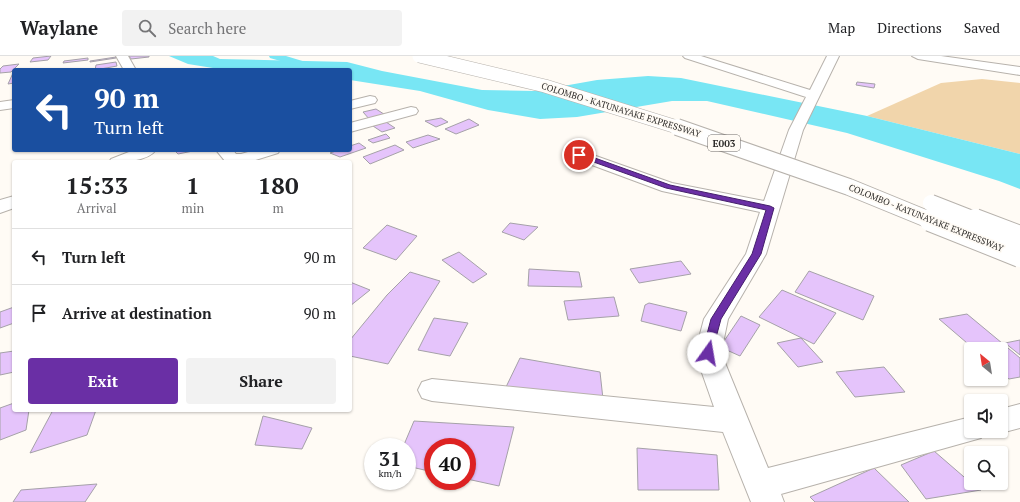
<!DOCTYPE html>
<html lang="en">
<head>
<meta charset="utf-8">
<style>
  body { margin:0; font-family:"PT Serif",serif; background:#f2f2f2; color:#202124; height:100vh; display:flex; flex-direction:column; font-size:15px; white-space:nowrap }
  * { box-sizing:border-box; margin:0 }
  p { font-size:13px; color:#757577 }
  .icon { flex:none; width:22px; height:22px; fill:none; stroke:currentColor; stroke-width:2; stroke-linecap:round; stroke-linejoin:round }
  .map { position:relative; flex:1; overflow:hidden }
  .panel { position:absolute; left:12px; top:104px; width:340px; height:252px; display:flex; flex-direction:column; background:#fff; border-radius:4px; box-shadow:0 1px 3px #0004 }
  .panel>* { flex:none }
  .top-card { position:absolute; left:12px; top:12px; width:340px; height:84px; border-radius:4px; box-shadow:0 1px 3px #0004; background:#1a4fa0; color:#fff; overflow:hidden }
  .needle { width:26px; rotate:330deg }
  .buttons { position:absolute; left:964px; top:286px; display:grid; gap:8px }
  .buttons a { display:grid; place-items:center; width:44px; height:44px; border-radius:4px; background:#fff; box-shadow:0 1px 3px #0004; font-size:20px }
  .speed { position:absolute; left:364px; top:382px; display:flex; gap:8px; font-size:20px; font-weight:700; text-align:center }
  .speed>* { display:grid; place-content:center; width:52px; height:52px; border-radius:50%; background:#fff; box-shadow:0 1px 3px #0004; line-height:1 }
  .speed small { font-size:10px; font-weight:400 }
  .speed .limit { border:6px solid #d22; background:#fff; color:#111 }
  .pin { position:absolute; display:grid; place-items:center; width:34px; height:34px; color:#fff; margin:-17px; border:2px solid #fff; border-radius:50%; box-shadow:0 1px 4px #0007 }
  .me { position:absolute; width:44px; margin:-22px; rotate:13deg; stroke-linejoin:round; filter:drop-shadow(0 0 3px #0008) }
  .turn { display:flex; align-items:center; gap:14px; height:84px; padding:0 16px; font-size:18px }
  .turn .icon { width:52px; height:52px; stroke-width:2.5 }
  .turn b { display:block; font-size:28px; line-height:34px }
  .eta { display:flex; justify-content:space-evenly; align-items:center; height:68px; text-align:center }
  .eta b { font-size:24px; font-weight:800; line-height:28px }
  .button { display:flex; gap:8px; margin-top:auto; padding:8px 16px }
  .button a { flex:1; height:46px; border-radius:4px; background:#6a2fa5; color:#fff; font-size:16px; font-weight:800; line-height:46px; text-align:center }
  .button a+a { background:#f2f2f2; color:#202124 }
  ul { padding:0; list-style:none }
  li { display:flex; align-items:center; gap:12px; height:56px; padding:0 16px; border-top:1px solid #e0e0e0 }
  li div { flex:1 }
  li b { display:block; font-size:15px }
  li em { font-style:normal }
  header { display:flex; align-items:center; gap:24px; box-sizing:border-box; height:56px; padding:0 20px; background:#fff; border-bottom:1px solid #e0e0e0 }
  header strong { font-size:19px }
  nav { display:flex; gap:22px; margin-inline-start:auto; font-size:14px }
  .search { width:280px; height:36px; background:#f2f2f2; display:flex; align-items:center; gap:10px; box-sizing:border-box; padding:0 14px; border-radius:4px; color:#757577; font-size:15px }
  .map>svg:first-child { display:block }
  .green { fill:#f1d5ab }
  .water { fill:#78e6f4 }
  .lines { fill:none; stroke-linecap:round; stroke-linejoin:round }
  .canal { fill:#78e6f4; fill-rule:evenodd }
  .building { fill:#e5c4fb; stroke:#a5a1a8 }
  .minor-casing { stroke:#b7b2ac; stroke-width:2 }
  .minor { fill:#fff; fill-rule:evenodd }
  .highway-bridge-far2-casing { stroke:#b7b2ac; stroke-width:14; stroke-linecap:butt }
  .highway-bridge-far1-casing { stroke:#b7b2ac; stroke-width:18; stroke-linecap:butt }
  .highway-bridge-casing { stroke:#b7b2ac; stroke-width:24; stroke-linecap:butt }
  .highway-bridge-far2 { stroke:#fff; stroke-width:13 }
  .highway-bridge-far1 { stroke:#fff; stroke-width:16 }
  .highway-bridge { stroke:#fff; stroke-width:22 }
  .route { fill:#6a2fa5; stroke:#451f6b }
  .labels { text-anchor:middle; stroke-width:3.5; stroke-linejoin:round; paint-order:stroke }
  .far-street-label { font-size:9px; fill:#2d2b29; stroke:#fffbf5 }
  .shield { fill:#fffbf5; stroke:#6c6966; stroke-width:1 }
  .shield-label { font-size:10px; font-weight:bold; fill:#2d2b29 }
</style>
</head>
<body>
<header>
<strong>Waylane</strong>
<div class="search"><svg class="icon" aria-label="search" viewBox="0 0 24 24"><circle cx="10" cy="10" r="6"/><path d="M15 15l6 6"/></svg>Search here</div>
<nav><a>Map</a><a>Directions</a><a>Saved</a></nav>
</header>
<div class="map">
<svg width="1020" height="446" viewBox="0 0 1020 446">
  <rect width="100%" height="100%" fill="#fffbf5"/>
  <!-- green -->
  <path class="green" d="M982,23L1020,27V98L867,60L941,27Z"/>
  <!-- water -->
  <path class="water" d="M169,0H213L220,3L347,6L382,15L482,34L535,35L597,24L648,20L681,22L867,60L1020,98V133L999,125L847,77L707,45H672L577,61L540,63L488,54L420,35L350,24V14H235L213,12L188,8Z"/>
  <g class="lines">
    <!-- canal -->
    <path class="canal" d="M269,0H286L309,7L340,12L342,14L308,13L270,2Z"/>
  </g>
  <!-- building -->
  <path class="building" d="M51,0L48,4L30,6L33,2Z
    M129,0H149V1L131,3Z
    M116,1V2L90,6V5Z
    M88,2V4L63,7L64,5Z
    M116,6L117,10L95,14L96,9Z
    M19,8L11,16L0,17V13L3,10Z
    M13,17L14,27L8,28Z
    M857,26L875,28L874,32L856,29Z
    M376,53L387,60L370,64L363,56Z
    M441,62L448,66L436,71L425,65Z
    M469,63L479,69L456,78L445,73Z
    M386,66L395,72L382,76L373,70Z
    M386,78L390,82L373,87L368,84Z
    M428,79L440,83L413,92L406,86Z
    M359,87L366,92L340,101L330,97L339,94H350V90Z
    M395,89L404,94L370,108L363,101Z
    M174,94H198L178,98Z
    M510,167L538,171L524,184L502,176Z
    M387,169L417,180L396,204L363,192Z
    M459,196L487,218L473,227L442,204Z
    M681,205L691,218L639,227L630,213Z
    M529,213L579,216L582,231L528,230Z
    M809,215L874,240L863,264L795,236Z
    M410,216L440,225L388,308L350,300V284L387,239Z
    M350,226L370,234L350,250Z
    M782,234L836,257L814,288L759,261Z
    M614,241L619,260L568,264L564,245Z
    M649,247L687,256L681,275L641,265L645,249Z
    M14,251V267L0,272V256Z
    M967,258L1020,302V321L1009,323L1001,317V293H974L939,263Z
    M741,260L760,269L740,300L720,291Z
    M434,262L468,267L450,300L418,294Z
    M801,282L823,306L798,311L777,287Z
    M1020,284V299L1005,287Z
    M14,295V316L0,319V297Z
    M520,302L600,316L603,343L506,331Z
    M884,311L905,336L855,341L836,316Z
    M14,347V354H29L26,374L0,384V352Z
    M53,354H96L87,379L30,397Z
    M263,360L312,372L302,393L255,389Z
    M414,365L514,371L499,430L467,423V391H433V416L407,410V391H403Z
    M637,392L717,399L719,434H638Z
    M934,395L971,427L981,434L926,443L901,409Z
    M874,412L909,446H815L810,441Z
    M97,428L85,446H13L21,434Z"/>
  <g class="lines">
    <defs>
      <path id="minor" d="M116,0H128L136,14H124Z
        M683,0H701L810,34L827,0H839L803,74L766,198L728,263L721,297L768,412L971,361V375H985L981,382L781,438L784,446H751L723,376L432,345L422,342L418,334L422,326L432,323L714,351L695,297L704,263L746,198L760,156L662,135L573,102L571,99L573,96L579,94L672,127L764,145L789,74L806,41L685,2Z
        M912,0H941L1020,11V19L918,3Z
        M370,40L375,41L377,44L375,47L350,53V45Z
        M14,44V52L0,54V46Z
        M411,51L416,52L418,55L416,58L350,76V67Z
        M134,94H156C147,106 122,106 109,106L111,103Z
        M216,94H233L236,98H241L255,94H280L278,97L249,106L225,105Z
        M14,140V152L0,157V144Z
        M1020,348V372L1001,377L995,375H1001V353Z"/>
    </defs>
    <!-- minor casing -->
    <use href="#minor" class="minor-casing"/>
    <!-- minor -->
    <use href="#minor" class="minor"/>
    <defs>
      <path id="highway-bridge-far2" d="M419,0L545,30L680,72"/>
      <path id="highway-bridge-far1" d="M677,71L849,131L932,165
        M931,147L977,165"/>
      <path id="highway-bridge" d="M930,164L1020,200
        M975,164L1020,181"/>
    </defs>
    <!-- highway-bridge-far2 casing -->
    <use href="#highway-bridge-far2" class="highway-bridge-far2-casing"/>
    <!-- highway-bridge-far1 casing -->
    <use href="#highway-bridge-far1" class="highway-bridge-far1-casing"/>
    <!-- highway-bridge casing -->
    <use href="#highway-bridge" class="highway-bridge-casing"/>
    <!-- highway-bridge-far2 -->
    <use href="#highway-bridge-far2" class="highway-bridge-far2"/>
    <!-- highway-bridge-far1 -->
    <use href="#highway-bridge-far1" class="highway-bridge-far1"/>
    <!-- highway-bridge -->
    <use href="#highway-bridge" class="highway-bridge"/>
  </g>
  <!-- route -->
  <path class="route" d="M577,97H581L670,129L770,150L774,152L761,198L721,263L711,300H704L702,297L711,263L752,198L766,154L666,132L577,100Z"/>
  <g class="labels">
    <!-- far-street labels -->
    <g class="far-street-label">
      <text transform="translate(621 54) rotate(17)" y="3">COLOMBO - KATUNAYAKE EXPRESSWAY</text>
      <text transform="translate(926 162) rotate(22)" y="3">COLOMBO - KATUNAYAKE EXPRESSWAY</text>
    </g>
    <!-- shield labels -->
    <rect class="shield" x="708" y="79" width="32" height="16" rx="3"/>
    <g class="shield-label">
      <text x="724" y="91">E003</text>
    </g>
  </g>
</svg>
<div class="buttons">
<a><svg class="needle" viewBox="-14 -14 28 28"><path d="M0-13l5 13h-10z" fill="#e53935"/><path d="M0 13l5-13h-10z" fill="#757577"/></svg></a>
<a><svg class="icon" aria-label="sound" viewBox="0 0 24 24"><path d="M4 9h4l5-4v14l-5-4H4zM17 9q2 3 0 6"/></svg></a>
<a><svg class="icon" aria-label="search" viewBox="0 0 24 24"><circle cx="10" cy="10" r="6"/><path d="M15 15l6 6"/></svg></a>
</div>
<div class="speed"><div>31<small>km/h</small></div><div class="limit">40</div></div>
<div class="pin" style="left:579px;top:99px;background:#d93025"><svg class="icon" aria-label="arrive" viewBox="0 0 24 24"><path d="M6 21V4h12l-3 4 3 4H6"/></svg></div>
<svg class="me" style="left:708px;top:297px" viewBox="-20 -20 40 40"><circle r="19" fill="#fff"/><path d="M0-13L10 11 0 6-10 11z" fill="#6a2fa5"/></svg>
<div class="top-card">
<div class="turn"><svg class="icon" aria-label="left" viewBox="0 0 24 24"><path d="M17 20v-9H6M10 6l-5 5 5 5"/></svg><div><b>90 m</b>Turn left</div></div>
</div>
<section class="panel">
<div class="eta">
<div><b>15:33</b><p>Arrival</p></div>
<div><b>1</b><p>min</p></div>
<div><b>180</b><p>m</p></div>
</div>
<ul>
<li><svg class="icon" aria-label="left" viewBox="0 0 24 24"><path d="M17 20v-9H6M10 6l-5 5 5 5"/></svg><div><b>Turn left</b></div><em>90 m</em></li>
<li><svg class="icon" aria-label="arrive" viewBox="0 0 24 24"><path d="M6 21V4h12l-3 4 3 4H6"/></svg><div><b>Arrive at destination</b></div><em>90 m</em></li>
</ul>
<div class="button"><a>Exit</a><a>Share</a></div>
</section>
</div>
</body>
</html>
